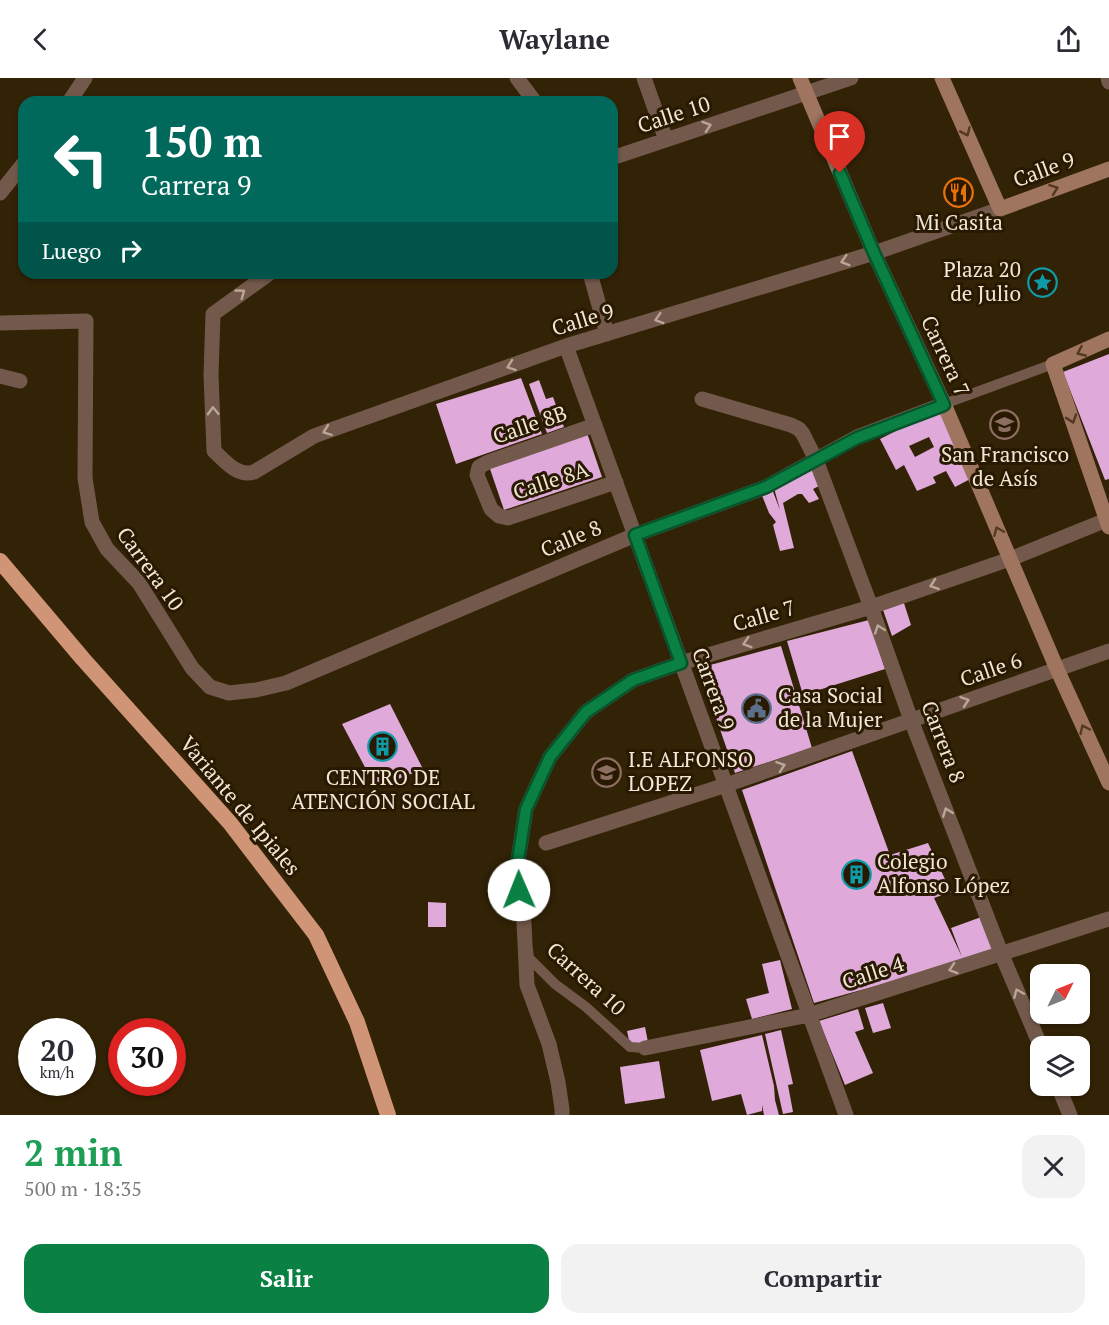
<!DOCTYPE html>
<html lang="es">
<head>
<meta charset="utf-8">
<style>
  body { margin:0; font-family:"PT Serif",serif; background:#f2f2f3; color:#2b2b33; height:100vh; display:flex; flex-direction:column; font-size:22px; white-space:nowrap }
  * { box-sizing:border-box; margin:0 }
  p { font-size:20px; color:#7c7c81 }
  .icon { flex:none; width:33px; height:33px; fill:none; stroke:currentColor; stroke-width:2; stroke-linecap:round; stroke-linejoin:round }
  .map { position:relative; height:1037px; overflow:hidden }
  .details { display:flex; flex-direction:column; background:#fff; flex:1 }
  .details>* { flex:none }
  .banner { position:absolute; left:18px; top:18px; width:600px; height:183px; border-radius:18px; box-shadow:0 2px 4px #0004; background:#00695c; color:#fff; overflow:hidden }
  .needle { width:39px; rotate:47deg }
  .tools { position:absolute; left:1030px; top:886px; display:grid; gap:12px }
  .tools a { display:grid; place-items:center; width:60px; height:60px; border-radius:12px; background:#fff; box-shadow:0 2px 4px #0004; font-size:30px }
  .speed { position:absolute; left:18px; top:940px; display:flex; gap:12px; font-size:30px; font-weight:700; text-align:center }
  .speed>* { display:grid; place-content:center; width:78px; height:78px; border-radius:50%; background:#fff; box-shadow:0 2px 4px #0004; line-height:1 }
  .speed small { font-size:15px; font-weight:400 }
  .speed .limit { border:9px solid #d22; background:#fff; color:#111 }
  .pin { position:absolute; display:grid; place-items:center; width:51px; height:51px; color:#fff; margin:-62px -26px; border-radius:50% 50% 50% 0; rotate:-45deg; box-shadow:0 0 6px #0007 }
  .pin .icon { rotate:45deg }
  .me { position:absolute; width:66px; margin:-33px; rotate:359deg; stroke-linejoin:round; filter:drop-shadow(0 0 4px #0008) }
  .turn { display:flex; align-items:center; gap:21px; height:126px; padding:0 24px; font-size:27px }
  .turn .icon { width:78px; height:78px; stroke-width:2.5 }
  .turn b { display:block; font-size:42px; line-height:51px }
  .then { display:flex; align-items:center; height:57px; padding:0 24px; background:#0003; gap:12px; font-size:22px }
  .round { display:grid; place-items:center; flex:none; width:63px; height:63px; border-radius:18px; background:#f2f2f3 }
  .headline { display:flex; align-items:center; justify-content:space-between; height:102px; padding:0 24px }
  h1 { font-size:36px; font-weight:600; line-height:45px; color:#1e9e55 }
  .button { display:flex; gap:12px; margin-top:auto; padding:12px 24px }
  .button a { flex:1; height:69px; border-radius:18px; background:#0b8043; color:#fff; font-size:24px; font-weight:600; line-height:69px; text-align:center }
  .button a+a { background:#f2f2f3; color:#2b2b33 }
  header { display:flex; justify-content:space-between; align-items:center; height:78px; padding:0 24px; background:#fff; font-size:27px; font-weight:600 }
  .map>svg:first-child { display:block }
  .building { fill:#dfa9da; fill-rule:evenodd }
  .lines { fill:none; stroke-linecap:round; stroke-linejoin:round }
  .pedestrian { stroke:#73594b; stroke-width:10 }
  .minor { stroke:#73594b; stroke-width:15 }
  .tertiary { stroke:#73594b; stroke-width:15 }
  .secondary { stroke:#9f755f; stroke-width:15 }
  .trunk { stroke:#d09476; stroke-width:16 }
  .oneway { stroke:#b9a798 }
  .oneway2 { stroke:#523921 }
  .route-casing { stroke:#07532c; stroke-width:15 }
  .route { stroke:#0b8043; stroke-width:10 }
  .labels { text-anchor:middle; stroke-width:6; stroke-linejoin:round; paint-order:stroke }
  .street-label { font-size:21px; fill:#f2e7d7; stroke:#281900 }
  .poi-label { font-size:21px; fill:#f2e7d7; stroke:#281900 }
</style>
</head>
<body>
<header><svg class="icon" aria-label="back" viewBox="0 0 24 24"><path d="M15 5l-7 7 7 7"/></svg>Waylane<svg class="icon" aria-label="share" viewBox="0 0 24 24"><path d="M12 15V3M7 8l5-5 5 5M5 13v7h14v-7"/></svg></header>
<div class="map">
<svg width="1109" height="1037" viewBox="0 0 1109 1037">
  <rect width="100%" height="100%" fill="#322206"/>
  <!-- building -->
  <path class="building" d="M1109,276V401L1105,402L1063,294Z
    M521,300L542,356L456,386L436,326Z
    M539,302L546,321L553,319L564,349L547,355L529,306Z
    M939,331L974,399L955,409L946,393L933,399L936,405L917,413L904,387L896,392L880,361ZM929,359L934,369L915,379L909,368Z
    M587,355L602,399L504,432L489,388Z
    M810,388L819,408L813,411L819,421L809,425L802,416H798L783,425L794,470L780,473L773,447L776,444L769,435L761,415L772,411L780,432L774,410Z
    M903,522L911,547L892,558L882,529Z
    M869,542L885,591L803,617L787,563Z
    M781,568L812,670L735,695L699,590Z
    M390,626L423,691L376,710L342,646Z
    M852,673L890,777L928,765L951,814L934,820L962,879L951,850L984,838L997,871L963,884L814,925L742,712Z
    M495,793L516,795L515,816L493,814Z
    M428,824L446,825V849H428Z
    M780,882L792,931L752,941L746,921L769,915L762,886Z
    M883,925L891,950L873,955L865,930Z
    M858,931L864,951L855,954L873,995L845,1007L819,943Z
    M645,949L648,964L630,967L627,953Z
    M781,952L793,1006L788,1007L793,1034L783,1036L765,956Z
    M762,957L774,1008L775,1022L779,1037H764L762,1027V1033L747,1037L741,1016L712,1023L700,972Z
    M659,983L665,1020L625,1026L620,989Z"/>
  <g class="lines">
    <!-- pedestrian -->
    <path class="pedestrian" d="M944,326L1053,286
      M528,872L529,880L555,906L586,929L630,969L645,970"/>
    <!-- minor -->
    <path class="minor" d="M517,0L535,24
      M644,0L666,62
      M1108,0L1109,4
      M612,80L851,0
      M270,195L213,236L211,297L214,373C225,383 237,399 254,394L314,358L566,268L874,175L1000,131
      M590,195L607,256
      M0,245L86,243L85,400L92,444L107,471L139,505L192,590L210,609L229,615L256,612L286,605L635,457L766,409L857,359L944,326
      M566,268L846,1037
      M0,298L20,303
      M702,321L791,347L799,351L803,356L816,382L871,529L911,642L1001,875L1041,969
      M595,347L488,384L479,389L477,397L491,431L499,438L508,440L616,404
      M546,765L726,707L1109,573
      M645,970L809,937L1109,841
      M1058,1008L1070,1037
      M562,1037V1031L558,1004L549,966L527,907L524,845L516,795L526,731L550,679L586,634L633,602L681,585L871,529L1010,481L1109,441"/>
    <!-- tertiary -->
    <path class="tertiary" d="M69,24L85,0
      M0,115L24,85"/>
    <!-- secondary -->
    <path class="secondary" d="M800,0L874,175L944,326L1057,591L1109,705
      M942,0L1000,131L1109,91
      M1109,261L1053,286L1109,449"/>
    <!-- trunk -->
    <path class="trunk" d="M0,483L83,581L230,745L316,857L357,944L388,1037"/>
  </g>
  <!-- one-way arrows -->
  <defs><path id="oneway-chevron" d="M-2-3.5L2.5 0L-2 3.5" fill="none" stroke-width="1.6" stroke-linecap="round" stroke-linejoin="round" transform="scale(1.5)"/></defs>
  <g class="oneway">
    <use href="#oneway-chevron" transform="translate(707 48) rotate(-18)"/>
    <use href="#oneway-chevron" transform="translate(845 183) rotate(163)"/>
    <use href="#oneway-chevron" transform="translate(241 215) rotate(-36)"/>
    <use href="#oneway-chevron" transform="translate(659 241) rotate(163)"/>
    <use href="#oneway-chevron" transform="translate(511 288) rotate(160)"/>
    <use href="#oneway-chevron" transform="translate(213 333) rotate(-92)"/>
    <use href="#oneway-chevron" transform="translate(327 353) rotate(160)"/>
    <use href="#oneway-chevron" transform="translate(934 507) rotate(161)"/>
    <use href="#oneway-chevron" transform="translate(879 551) rotate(-110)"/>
    <use href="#oneway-chevron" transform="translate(747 565) rotate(163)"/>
    <use href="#oneway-chevron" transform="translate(965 623) rotate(-19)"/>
    <use href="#oneway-chevron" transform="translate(781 688) rotate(-19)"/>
    <use href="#oneway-chevron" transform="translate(947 734) rotate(-111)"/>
    <use href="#oneway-chevron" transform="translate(953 891) rotate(162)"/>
    <use href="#oneway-chevron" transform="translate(1018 915) rotate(-113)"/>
  </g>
  <g class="oneway2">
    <use href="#oneway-chevron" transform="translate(966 54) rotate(66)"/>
    <use href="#oneway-chevron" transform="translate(1054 111) rotate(-20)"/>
    <use href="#oneway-chevron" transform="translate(1081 274) rotate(157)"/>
    <use href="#oneway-chevron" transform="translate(1072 341) rotate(71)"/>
    <use href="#oneway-chevron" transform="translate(998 453) rotate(-113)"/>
    <use href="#oneway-chevron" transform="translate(1084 651) rotate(-115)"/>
  </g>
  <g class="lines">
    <defs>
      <path id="route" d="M519,812L516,795L526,731L550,679L586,634L633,602L681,585L635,457L766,409L857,360L944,327L874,175L840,95"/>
    </defs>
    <!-- route casing -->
    <use href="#route" class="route-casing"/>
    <!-- route -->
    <use href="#route" class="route"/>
  </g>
  <!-- icons -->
  <defs>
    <symbol id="restaurant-ring" viewBox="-11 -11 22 22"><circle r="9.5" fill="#281900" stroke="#e8710a" stroke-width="1.5"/><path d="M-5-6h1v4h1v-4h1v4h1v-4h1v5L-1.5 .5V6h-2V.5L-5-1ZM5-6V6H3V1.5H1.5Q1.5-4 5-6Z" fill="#e8710a"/></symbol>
    <symbol id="sight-ring" viewBox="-11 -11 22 22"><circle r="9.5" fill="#281900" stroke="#0f9aa8" stroke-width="1.5"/><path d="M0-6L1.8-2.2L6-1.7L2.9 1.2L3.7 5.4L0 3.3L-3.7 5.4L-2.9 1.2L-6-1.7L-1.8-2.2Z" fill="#0f9aa8"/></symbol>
    <symbol id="school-ring" viewBox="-11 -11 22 22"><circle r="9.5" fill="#281900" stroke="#8d6e63" stroke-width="1.5"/><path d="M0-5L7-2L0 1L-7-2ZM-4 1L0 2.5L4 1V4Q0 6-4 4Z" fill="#8d6e63"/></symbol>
    <symbol id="civic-ring" viewBox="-11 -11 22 22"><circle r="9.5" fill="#281900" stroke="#5c6f8a" stroke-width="1.5"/><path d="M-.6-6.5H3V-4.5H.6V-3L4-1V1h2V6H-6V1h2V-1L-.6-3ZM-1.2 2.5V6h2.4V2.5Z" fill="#5c6f8a"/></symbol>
    <symbol id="building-ring" viewBox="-11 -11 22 22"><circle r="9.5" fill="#281900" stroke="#0f9aa8" stroke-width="1.5"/><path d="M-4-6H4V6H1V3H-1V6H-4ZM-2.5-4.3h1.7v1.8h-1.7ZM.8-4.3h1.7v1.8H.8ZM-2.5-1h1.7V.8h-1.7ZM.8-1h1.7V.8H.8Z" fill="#0f9aa8"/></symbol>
  </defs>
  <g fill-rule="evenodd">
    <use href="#restaurant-ring" x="942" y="98" width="33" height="33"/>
    <use href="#sight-ring" x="1026" y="188" width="33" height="33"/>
    <use href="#school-ring" x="988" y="330" width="33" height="33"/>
    <use href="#civic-ring" x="740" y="614" width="33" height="33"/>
    <use href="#building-ring" x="366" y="652" width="33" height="33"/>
    <use href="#school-ring" x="590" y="678" width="33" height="33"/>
    <use href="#building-ring" x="840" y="780" width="33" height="33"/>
  </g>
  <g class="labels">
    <!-- street labels -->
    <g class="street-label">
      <text transform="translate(674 37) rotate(-18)" y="7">Calle 10</text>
      <text transform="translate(1044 92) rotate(-20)" y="7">Calle 9</text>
      <text transform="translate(583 242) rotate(-17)" y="7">Calle 9</text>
      <text transform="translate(945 278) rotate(65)" y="7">Carrera 7</text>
      <text transform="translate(530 347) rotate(-19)" y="7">Calle 8B</text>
      <text transform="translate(551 403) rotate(-18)" y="7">Calle 8A</text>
      <text transform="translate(571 461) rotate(-23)" y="7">Calle 8</text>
      <text transform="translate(150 491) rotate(54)" y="7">Carrera 10</text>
      <text transform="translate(764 538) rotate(-16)" y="7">Calle 7</text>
      <text transform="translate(991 592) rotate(-19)" y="7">Calle 6</text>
      <text transform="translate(713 611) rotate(70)" y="7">Carrera 9</text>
      <text transform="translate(943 664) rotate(69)" y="7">Carrera 8</text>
      <text transform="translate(240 728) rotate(50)" y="7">Variante de Ipiales</text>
      <text transform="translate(873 895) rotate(-18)" y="7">Calle 4</text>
      <text transform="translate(586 901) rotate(42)" y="7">Carrera 10</text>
    </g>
    <!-- poi labels -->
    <g class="poi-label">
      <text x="959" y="152">Mi Casita</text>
      <text x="1021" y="199" text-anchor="end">Plaza 20<tspan x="1021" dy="24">de Julio</tspan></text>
      <text x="1005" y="384">San Francisco<tspan x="1005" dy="24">de Asís</tspan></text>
      <text x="778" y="625" text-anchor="start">Casa Social<tspan x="778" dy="24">de la Mujer</tspan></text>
      <text x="628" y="689" text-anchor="start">I.E ALFONSO<tspan x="628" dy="24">LOPEZ</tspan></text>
      <text x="383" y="707">CENTRO DE<tspan x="383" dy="24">ATENCIÓN SOCIAL</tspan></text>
      <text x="877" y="791" text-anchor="start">Colegio<tspan x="877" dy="24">Alfonso López</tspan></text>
    </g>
  </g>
</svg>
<div class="tools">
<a><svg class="needle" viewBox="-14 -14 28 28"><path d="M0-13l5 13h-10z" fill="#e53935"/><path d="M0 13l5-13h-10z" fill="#7c7c81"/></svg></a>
<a><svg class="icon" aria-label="layers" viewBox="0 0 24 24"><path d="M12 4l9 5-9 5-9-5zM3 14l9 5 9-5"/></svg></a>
</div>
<div class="speed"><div>20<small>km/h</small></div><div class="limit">30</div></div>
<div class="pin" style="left:840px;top:95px;background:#d93025"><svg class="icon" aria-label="arrive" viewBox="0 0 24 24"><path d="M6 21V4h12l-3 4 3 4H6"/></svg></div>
<svg class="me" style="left:519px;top:812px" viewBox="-20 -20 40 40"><circle r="19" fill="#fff"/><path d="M0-13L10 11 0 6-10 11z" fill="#0b8043"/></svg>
<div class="banner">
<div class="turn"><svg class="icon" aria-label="left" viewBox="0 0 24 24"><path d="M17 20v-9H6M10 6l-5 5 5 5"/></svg><div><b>150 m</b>Carrera 9</div></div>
<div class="then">Luego<svg class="icon" aria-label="right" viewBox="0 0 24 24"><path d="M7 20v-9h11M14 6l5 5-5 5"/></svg></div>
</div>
</div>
<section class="details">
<div class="headline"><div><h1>2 min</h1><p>500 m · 18:35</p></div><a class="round"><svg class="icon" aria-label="close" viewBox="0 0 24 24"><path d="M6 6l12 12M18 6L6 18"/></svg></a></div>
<div class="button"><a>Salir</a><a>Compartir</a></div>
</section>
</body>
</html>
